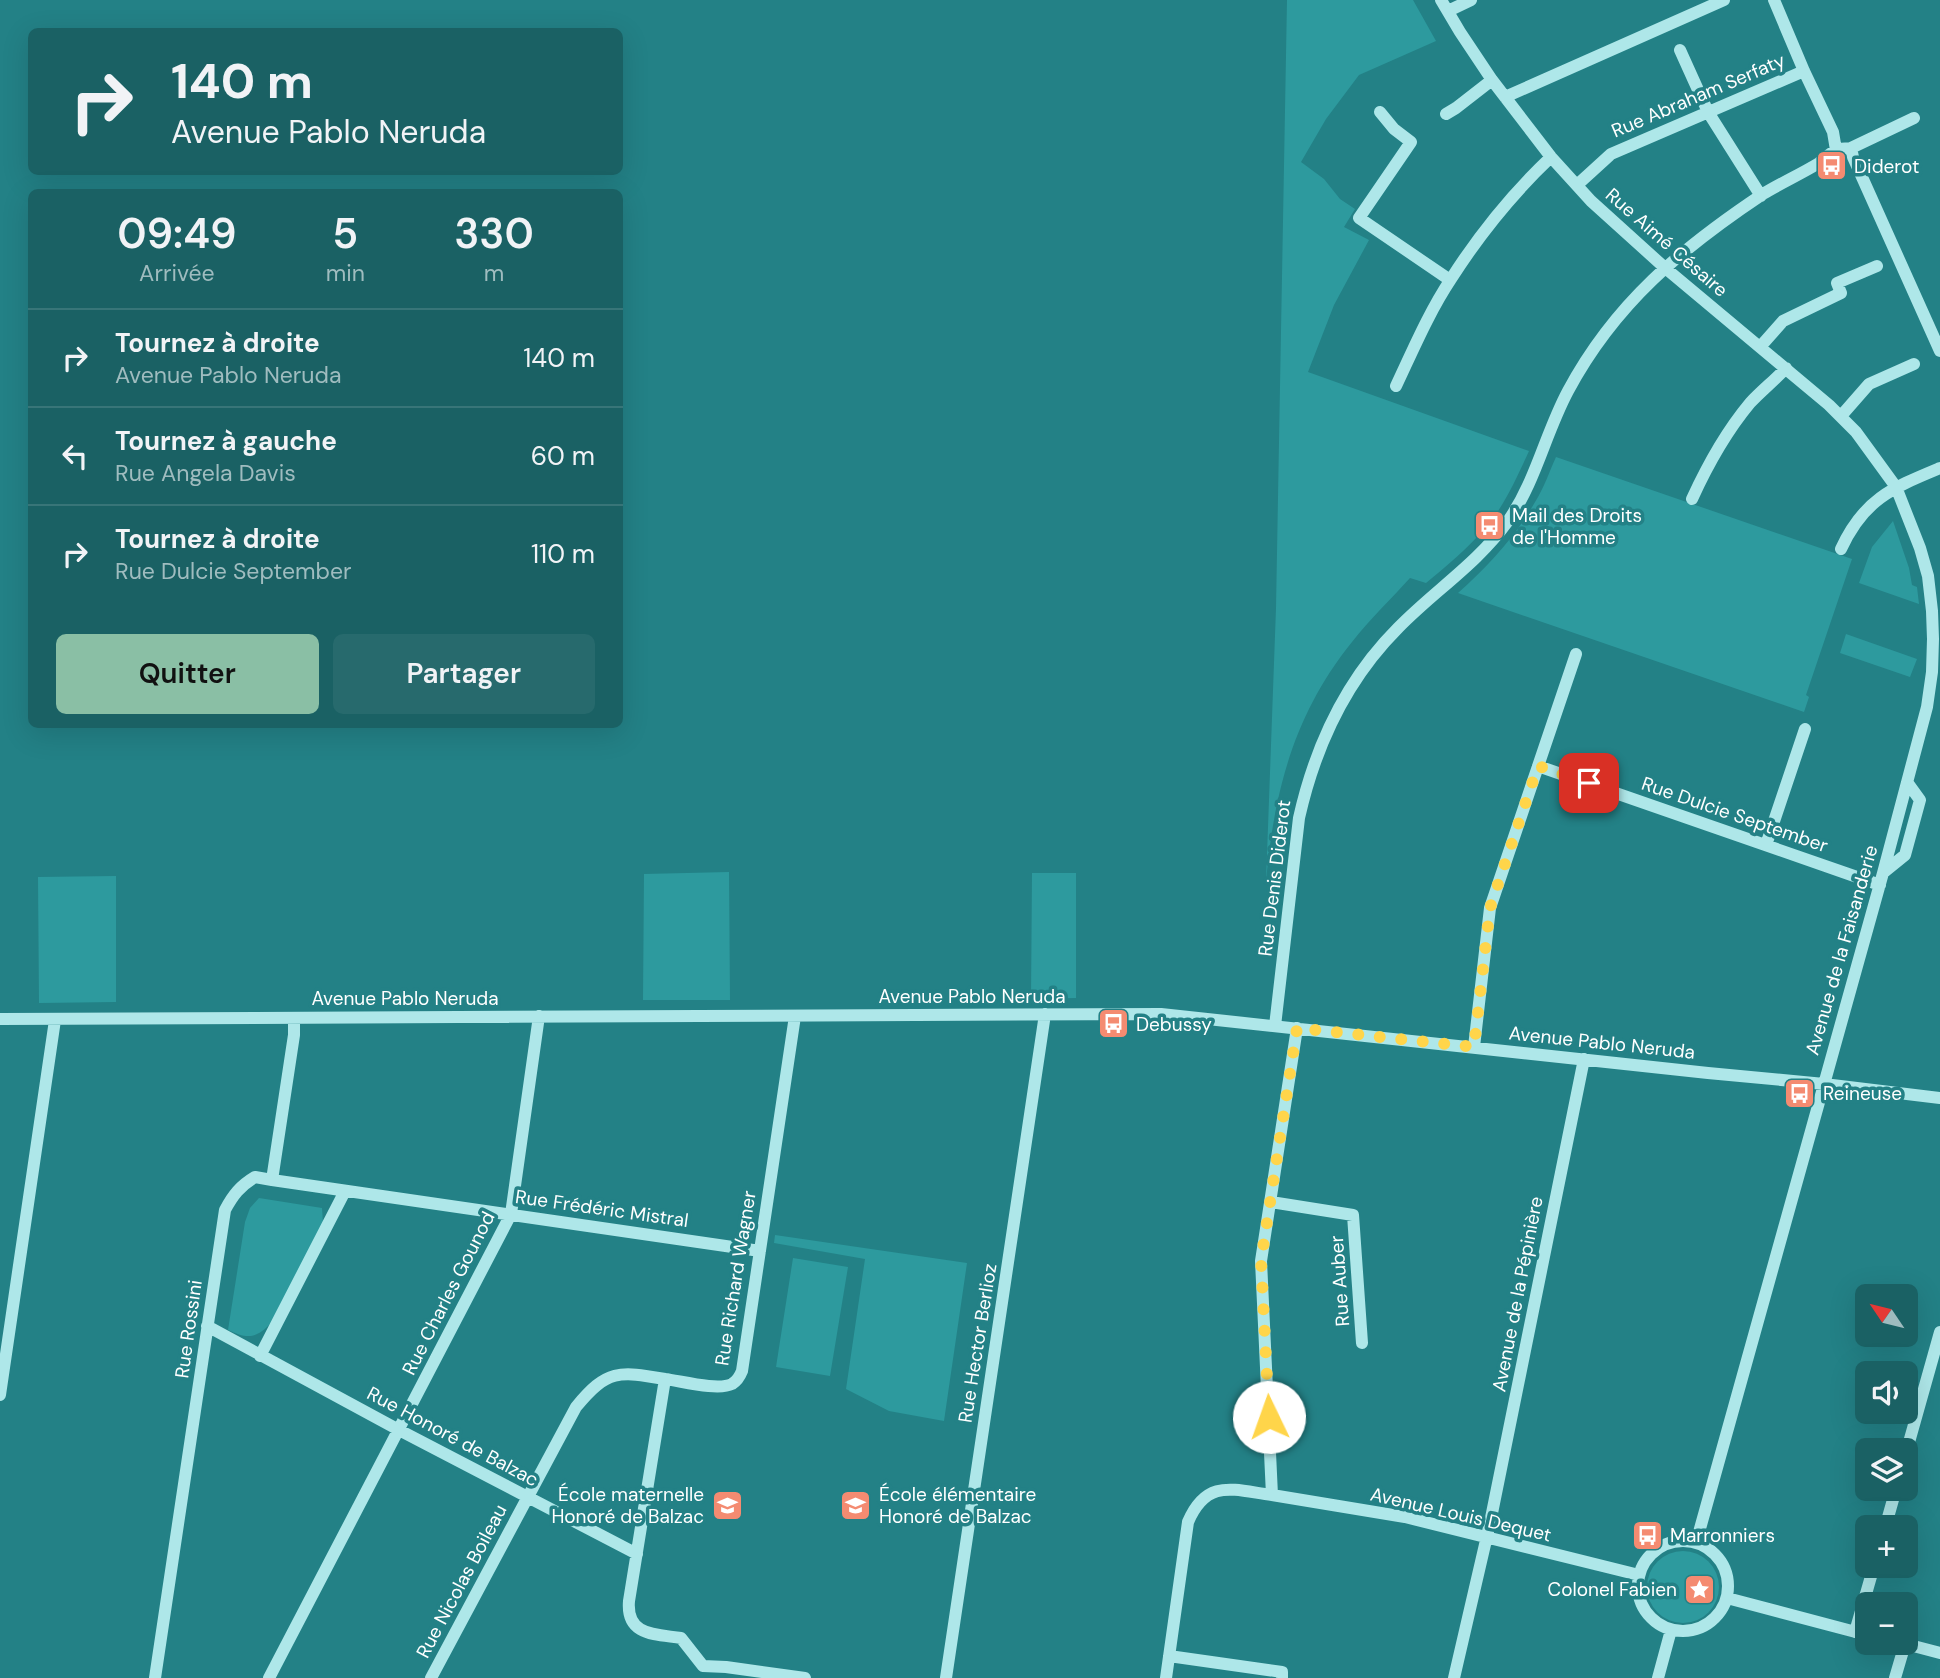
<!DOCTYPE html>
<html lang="fr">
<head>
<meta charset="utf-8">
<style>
  body { margin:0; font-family:"DM Sans",sans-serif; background:#276a6d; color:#f1f3f6; height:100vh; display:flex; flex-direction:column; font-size:26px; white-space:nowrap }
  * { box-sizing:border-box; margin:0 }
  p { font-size:23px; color:#9fbcbf }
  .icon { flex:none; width:38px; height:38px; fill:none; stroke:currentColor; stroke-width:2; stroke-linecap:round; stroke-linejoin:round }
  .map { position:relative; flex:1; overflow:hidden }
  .details { position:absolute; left:28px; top:189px; width:595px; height:539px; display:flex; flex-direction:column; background:#1a6164; border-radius:10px; box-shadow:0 7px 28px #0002 }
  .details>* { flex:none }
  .guide { position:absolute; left:28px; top:28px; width:595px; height:147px; border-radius:10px; box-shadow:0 7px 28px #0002; background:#1a6164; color:#f1f3f6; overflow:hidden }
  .needle { width:46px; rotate:305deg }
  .fabs { position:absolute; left:1855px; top:1284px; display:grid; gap:14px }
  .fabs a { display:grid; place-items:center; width:63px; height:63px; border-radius:10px; background:#1a6164; box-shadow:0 7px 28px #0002; font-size:35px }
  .pin { position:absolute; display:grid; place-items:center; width:60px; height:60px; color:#fff; margin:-30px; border-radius:14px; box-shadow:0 4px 10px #0006 }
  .me { position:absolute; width:77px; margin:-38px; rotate:357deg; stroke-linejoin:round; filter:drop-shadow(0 0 5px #0008) }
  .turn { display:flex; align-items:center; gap:24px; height:147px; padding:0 28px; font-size:32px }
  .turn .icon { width:91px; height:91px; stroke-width:2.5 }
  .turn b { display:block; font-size:49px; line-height:60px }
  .eta { display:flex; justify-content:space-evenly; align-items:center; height:119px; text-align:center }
  .eta b { font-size:42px; font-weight:600; line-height:49px }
  .cta { display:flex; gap:14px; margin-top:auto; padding:14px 28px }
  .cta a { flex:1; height:80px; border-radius:10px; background:#8abfa5; color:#111; font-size:28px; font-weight:600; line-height:80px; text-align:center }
  .cta a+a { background:#276a6d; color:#f1f3f6 }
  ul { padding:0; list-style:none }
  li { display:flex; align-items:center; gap:21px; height:98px; padding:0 28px; border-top:2px solid #387578 }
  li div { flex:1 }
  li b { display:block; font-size:26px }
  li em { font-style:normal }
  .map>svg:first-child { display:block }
  .green { fill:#2d9a9e }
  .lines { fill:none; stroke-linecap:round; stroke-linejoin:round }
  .minor { stroke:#aee7e9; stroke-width:12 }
  .route { stroke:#ffd54a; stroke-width:12; stroke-dasharray:0 21.6 }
  .labels { text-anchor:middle; stroke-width:7; stroke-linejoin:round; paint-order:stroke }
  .street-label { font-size:19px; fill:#fff; stroke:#238186 }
  .poi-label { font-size:19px; fill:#fff; stroke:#238186; text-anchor:start }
</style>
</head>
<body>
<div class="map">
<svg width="1940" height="1678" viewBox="0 0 1940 1678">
  <rect width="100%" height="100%" fill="#238186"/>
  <!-- green -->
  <path class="green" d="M1287,0H1413L1436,41L1359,75L1326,119L1301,162L1324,179L1340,199L1355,209L1344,227L1369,240L1334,305L1308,372L1529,451C1517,477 1505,505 1486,527C1468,548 1447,566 1426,583L1410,578C1391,599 1370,619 1352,642C1294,714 1274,791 1266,882L1276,608Z
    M1556,457L1852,559L1806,695L1809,697L1804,712L1458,593C1490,564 1516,536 1538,497C1545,485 1550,470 1556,457Z
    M1893,521L1909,568L1912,585L1917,587L1919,604L1859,583L1872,547Z
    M1846,634L1917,659L1910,677L1840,653Z
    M729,872L730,1000H643L644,874Z
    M1032,873H1076V998L1031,999Z
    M116,876V1002L39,1003L38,877Z
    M259,1198L322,1208L323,1223L271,1323C256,1339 247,1339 228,1330L245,1222L250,1208Z
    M775,1235L967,1263L944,1421L889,1411L846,1389L865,1259L774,1243Z
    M793,1258L848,1267L830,1376L776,1367Z
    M1647 1587a36 36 0 1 1 72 0a36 36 0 1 1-72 0Z"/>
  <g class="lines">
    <!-- minor -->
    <path class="minor" d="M1441,0L1460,32L1492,80L1551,157L1591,201L1664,267L1829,405L1856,432L1896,487L1920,548L1928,576L1932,611L1933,639L1932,672L1927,707L1883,873L1696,1543
      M1774,0L1804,71L1833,132L1836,150
      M1448,11L1471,0
      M1680,50L1708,112L1761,196
      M1505,97L1724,0
      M1380,112L1394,129L1411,142L1359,218L1450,280
      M1446,114L1456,108L1492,80
      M1851,148L1914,118
      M1577,185L1611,154L1804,71
      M1760,347L1783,321L1841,293L1837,283L1877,266
      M1396,386C1413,350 1429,312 1451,279C1479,235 1513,193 1551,157
      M1841,416L1869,384L1914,364
      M1692,499C1708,464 1725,433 1750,403C1761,391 1775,380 1786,368
      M1841,549C1864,499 1892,488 1940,468
      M1538,766L1880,885
      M1766,845L1805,729
      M1884,872L1905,855L1920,800L1907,782
      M0,1019L1161,1014L1708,1073L1824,1084L1940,1098
      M1275,1026L1299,818C1315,747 1346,680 1398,628C1435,590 1476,565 1508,521C1536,481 1545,434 1568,391C1615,303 1682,248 1763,194C1781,183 1801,174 1819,163C1824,159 1830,153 1836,150C1840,148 1847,149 1851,148L1853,157L1940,351
      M1474,1047L1490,908L1576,654
      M272,1180L760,1251
      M1271,1202L1353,1215L1362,1343
      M207,1326L399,1430L637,1554
      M260,1356L345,1191
      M0,1395L55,1020
      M1906,1453L1940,1332
      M1272,1495L1405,1517L1639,1575
      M1885,1528L1896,1489
      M1638 1586a45 45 0 1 1 90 0a45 45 0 1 1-90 0Z
      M1727,1598L1867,1635
      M1855,1632L1874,1566
      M1902,1643L1940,1653
      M1169,1656L1282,1672V1678
      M703,1666L681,1638C655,1634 626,1636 629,1601L665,1379C681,1381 718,1391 732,1384C737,1381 740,1376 742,1371L795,1016
      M703,1666L726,1667L805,1678
      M155,1678L225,1210C233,1195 240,1186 255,1177L272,1180L294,1035V1018
      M269,1678L511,1214L539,1016
      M431,1678L576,1407C607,1369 619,1371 665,1379
      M946,1678L1045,1014
      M1166,1678L1188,1522C1207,1478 1233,1490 1272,1495L1261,1261L1297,1028
      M1454,1678L1490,1523L1584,1059
      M1658,1678L1671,1630
      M1895,1678L1905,1644"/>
  </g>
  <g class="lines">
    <!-- route -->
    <path class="route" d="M1269,1417L1261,1261L1297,1028L1474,1047L1490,908L1538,766L1589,783"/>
  </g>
  <!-- icons -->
  <defs>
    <symbol id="bus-square" viewBox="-11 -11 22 22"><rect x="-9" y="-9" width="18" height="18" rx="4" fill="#f48b71" stroke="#238186"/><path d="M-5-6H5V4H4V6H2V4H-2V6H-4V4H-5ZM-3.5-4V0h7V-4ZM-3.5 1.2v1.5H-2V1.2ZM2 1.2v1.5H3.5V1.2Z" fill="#fff"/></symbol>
    <symbol id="school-square" viewBox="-11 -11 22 22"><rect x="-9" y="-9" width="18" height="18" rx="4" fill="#f48b71" stroke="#238186"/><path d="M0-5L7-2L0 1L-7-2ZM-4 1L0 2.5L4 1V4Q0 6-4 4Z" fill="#fff"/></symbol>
    <symbol id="sight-square" viewBox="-11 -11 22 22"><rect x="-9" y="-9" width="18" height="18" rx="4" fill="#f48b71" stroke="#238186"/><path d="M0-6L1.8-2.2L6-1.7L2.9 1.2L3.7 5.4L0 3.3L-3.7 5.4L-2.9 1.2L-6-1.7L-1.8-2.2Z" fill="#fff"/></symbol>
  </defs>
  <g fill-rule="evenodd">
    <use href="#bus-square" x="1814" y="148" width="35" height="35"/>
    <use href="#bus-square" x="1472" y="508" width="35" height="35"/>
    <use href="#bus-square" x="1096" y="1006" width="35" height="35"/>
    <use href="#bus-square" x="1782" y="1076" width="35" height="35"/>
    <use href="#school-square" x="710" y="1488" width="35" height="35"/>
    <use href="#school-square" x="838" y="1488" width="35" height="35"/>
    <use href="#bus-square" x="1630" y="1518" width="35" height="35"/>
    <use href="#sight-square" x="1682" y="1572" width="35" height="35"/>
  </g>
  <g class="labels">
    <!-- street labels -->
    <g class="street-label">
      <text transform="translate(1698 95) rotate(-23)" y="7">Rue Abraham Serfaty</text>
      <text transform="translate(1667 242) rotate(41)" y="7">Rue Aimé Césaire</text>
      <text transform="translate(1735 814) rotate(19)" y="7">Rue Dulcie September</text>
      <text transform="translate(1274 878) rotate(-83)" y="7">Rue Denis Diderot</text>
      <text transform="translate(1841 950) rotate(-74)" y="7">Avenue de la Faisanderie</text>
      <text x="972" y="1003">Avenue Pablo Neruda</text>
      <text x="405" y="1005">Avenue Pablo Neruda</text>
      <text transform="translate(1602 1042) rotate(6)" y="7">Avenue Pablo Neruda</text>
      <text transform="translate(602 1208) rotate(8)" y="7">Rue Frédéric Mistral</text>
      <text transform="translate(735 1278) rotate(-81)" y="7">Rue Richard Wagner</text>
      <text transform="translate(1339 1281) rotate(-94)" y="7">Rue Auber</text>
      <text transform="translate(448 1293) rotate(-63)" y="7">Rue Charles Gounod</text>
      <text transform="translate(1517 1294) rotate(-79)" y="7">Avenue de la Pépinière</text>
      <text transform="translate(188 1329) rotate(-82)" y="7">Rue Rossini</text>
      <text transform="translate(977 1343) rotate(-81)" y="7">Rue Hector Berlioz</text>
      <text transform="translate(453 1436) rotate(28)" y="7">Rue Honoré de Balzac</text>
      <text transform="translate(1461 1514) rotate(13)" y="7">Avenue Louis Dequet</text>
      <text transform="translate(461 1581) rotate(-62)" y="7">Rue Nicolas Boileau</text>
    </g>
    <!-- poi labels -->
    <g class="poi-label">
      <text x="1854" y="173">Diderot</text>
      <text x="1512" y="522">Mail des Droits<tspan x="1512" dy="22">de l'Homme</tspan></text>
      <text x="1136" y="1031">Debussy</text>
      <text x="1823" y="1100">Reineuse</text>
      <text x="704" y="1501" text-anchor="end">École maternelle<tspan x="704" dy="22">Honoré de Balzac</tspan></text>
      <text x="879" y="1501">École élémentaire<tspan x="879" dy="22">Honoré de Balzac</tspan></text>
      <text x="1670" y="1542">Marronniers</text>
      <text x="1677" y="1596" text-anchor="end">Colonel Fabien</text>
    </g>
  </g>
</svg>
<div class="fabs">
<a><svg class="needle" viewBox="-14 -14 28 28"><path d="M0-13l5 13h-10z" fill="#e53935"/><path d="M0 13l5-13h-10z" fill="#9fbcbf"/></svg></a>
<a><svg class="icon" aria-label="sound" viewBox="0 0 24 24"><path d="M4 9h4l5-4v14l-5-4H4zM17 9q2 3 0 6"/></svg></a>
<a><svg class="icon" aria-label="layers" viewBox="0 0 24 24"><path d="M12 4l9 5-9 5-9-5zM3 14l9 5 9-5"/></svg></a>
<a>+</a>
<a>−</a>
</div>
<div class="pin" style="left:1589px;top:783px;background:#d93025"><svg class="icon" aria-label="arrive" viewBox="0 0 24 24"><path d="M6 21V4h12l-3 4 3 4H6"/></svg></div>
<svg class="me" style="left:1269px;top:1417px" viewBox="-20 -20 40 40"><circle r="19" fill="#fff"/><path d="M0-13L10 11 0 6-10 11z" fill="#ffd54a"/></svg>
<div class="guide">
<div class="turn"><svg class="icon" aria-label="right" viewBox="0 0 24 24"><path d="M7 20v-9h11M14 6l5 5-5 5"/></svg><div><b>140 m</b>Avenue Pablo Neruda</div></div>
</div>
<section class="details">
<div class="eta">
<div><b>09:49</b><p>Arrivée</p></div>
<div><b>5</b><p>min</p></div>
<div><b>330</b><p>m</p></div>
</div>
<ul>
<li><svg class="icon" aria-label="right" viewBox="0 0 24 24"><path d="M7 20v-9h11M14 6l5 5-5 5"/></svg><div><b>Tournez à droite</b><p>Avenue Pablo Neruda</p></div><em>140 m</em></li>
<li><svg class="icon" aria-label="left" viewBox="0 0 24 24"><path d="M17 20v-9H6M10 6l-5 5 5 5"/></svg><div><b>Tournez à gauche</b><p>Rue Angela Davis</p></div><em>60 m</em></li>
<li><svg class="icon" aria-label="right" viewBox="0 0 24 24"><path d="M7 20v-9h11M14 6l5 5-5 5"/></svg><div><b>Tournez à droite</b><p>Rue Dulcie September</p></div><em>110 m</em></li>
</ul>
<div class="cta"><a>Quitter</a><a>Partager</a></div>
</section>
</div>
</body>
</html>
